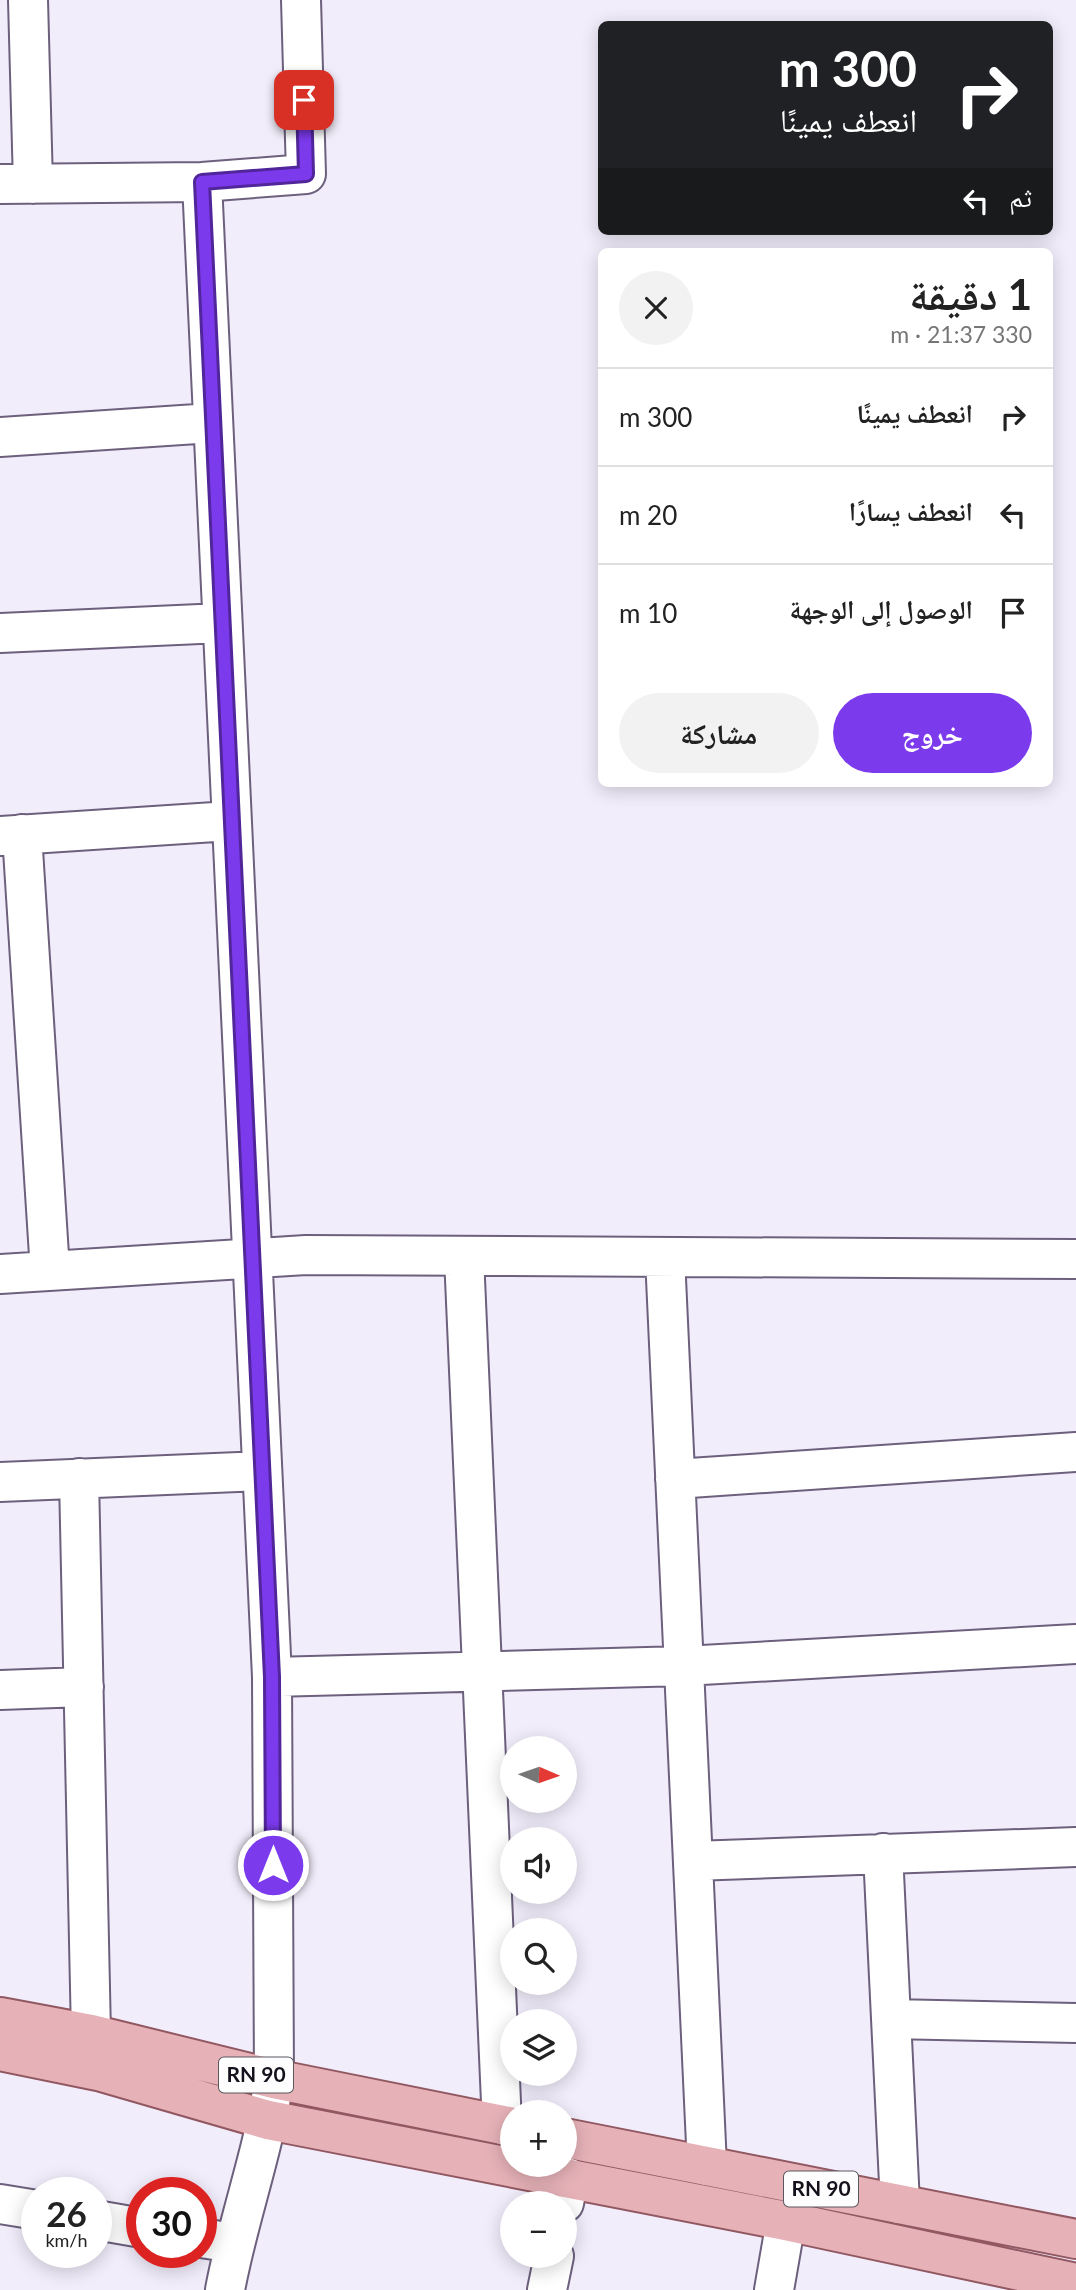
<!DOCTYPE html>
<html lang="ar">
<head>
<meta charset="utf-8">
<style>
  body { margin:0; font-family:Lato,"Noto Naskh Arabic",sans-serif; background:#f2f2f2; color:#222; direction:rtl; height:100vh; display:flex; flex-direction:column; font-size:26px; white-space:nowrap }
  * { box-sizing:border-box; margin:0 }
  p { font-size:23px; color:#767676 }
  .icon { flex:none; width:38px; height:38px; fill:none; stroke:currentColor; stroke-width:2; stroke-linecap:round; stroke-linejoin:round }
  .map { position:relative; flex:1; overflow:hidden; direction:ltr }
  .panel { position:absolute; left:598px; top:248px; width:455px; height:539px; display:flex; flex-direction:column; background:#fff; border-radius:10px; box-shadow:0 4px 18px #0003; direction:rtl }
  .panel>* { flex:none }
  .banner { position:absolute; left:598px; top:21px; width:455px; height:214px; border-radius:10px; box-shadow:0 4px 18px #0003; direction:rtl; background:#202124; color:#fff; overflow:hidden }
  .needle { width:46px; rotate:92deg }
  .controls { position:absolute; left:500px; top:1736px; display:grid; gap:14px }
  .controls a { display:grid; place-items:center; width:77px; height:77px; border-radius:50%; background:#fff; box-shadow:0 4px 18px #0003; font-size:35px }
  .speed { position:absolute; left:21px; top:2177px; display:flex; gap:14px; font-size:35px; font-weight:700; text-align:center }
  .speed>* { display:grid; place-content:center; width:91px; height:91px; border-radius:50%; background:#fff; box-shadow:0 4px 18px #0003; line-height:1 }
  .speed small { font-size:18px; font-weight:400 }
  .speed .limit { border:10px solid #d22; background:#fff; color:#111 }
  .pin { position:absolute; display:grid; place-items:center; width:60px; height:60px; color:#fff; margin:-30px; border-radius:14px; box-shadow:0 4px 10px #0006 }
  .me { position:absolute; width:77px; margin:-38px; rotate:0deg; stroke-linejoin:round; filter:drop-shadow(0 0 5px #0008) }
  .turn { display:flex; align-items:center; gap:24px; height:147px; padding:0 21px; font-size:32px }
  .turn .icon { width:91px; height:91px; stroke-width:2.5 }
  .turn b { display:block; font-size:49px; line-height:60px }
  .then { display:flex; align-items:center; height:66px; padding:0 21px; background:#0003; gap:14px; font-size:26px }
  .round { display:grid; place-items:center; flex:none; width:74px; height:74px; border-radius:37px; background:#f2f2f2 }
  .head { display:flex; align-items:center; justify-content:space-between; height:119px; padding:0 21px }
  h1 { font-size:42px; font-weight:700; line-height:52px }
  .cta { display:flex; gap:14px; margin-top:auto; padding:14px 21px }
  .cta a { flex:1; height:80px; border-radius:42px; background:#7c3aed; color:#fff; font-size:28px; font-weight:700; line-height:80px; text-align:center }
  .cta a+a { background:#f2f2f2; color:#222 }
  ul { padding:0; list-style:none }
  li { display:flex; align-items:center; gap:21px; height:98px; padding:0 21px; border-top:2px solid #e0e0e0 }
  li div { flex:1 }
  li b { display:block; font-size:26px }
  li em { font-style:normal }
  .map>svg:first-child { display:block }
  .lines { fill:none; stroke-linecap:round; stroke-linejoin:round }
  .minor-casing { stroke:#6c607d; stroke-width:42 }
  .major-casing { stroke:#925862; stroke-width:42 }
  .minor { stroke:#fff; stroke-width:38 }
  .major { stroke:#e6b2b8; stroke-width:38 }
  .route-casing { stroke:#51269a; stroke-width:18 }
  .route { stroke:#7c3aed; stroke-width:12 }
  .labels { text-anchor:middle; stroke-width:5; stroke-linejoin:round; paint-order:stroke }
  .shield { fill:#fdfdfd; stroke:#5b575f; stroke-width:2 }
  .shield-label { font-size:21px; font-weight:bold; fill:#15101b }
</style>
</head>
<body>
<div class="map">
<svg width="1076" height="2290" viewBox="0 0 1076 2290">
  <rect width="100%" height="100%" fill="#f2edfb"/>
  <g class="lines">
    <defs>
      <path id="minor" d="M28,0L33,184
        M202,182L272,1677L274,2079C264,2151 238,2219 225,2290
        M0,184L202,182L306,174L301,0
        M0,437L212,423
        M0,633L222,623
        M22,834L50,1271
        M0,836L230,821
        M464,1256L502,2125
        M665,1257L707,2166
        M0,1274L306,1255L1076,1259
        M79,1478L91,2034
        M675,1479L1076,1452
        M0,1482L261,1471
        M272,1677L684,1666L1076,1644
        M0,1690L84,1687
        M883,1853L900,2204
        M693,1861L1076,1847
        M891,2019L1076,2023
        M564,2203L569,2178
        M0,2204L37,2210
        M96,2220L142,2228
        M201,2238L234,2243
        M547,2290L554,2256
        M774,2290L786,2221"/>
      <path id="major" d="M0,2017L91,2034L274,2079L513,2127
        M0,2051L102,2072L268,2120L786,2221L1076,2283
        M565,2138L1076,2239"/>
    </defs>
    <!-- minor casing -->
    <use href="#minor" class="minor-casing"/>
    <!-- major casing -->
    <use href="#major" class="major-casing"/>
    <!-- minor -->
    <use href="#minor" class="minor"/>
    <!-- major -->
    <use href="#major" class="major"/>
  </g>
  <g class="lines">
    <defs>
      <path id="route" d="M273,1865L272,1677L202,182L306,174L304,100"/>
    </defs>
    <!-- route casing -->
    <use href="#route" class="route-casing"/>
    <!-- route -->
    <use href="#route" class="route"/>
  </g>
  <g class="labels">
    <!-- shield labels -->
    <g class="shield">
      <rect x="219" y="2057.5" width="74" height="35" rx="5"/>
      <rect x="784" y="2171.5" width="74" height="35" rx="5"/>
    </g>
    <g class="shield-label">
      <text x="256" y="2082">RN 90</text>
      <text x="821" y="2196">RN 90</text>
    </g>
  </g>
</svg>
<div class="controls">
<a><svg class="needle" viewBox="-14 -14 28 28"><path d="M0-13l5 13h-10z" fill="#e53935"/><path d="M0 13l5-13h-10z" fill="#767676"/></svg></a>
<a><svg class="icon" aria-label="sound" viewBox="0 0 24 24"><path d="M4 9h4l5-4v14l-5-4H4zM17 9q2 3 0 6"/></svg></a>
<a><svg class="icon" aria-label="search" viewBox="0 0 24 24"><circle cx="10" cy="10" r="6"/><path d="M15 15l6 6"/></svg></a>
<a><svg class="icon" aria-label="layers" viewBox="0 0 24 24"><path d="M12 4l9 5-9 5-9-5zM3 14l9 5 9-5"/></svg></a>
<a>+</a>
<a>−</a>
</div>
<div class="speed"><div>26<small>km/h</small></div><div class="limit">30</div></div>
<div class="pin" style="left:304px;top:100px;background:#d93025"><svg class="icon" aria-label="arrive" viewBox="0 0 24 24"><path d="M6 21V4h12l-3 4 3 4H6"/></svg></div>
<svg class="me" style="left:273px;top:1865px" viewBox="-20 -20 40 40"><circle r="17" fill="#7c3aed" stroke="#fff" stroke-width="3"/><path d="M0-11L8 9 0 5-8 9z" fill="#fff"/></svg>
<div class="banner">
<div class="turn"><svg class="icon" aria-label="right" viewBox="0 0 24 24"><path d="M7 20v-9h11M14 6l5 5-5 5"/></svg><div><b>300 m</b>انعطف يمينًا</div></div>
<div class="then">ثم<svg class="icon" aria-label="left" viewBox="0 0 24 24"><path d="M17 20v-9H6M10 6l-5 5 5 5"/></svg></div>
</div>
<section class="panel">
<div class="head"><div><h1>1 دقيقة</h1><p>330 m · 21:37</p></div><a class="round"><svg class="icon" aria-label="close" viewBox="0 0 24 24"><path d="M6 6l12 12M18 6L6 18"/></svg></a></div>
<ul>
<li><svg class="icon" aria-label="right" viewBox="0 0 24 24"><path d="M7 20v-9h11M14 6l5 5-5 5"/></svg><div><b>انعطف يمينًا</b></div><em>300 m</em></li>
<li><svg class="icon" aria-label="left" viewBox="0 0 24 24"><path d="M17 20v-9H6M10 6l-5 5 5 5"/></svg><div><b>انعطف يسارًا</b></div><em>20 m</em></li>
<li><svg class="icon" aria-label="arrive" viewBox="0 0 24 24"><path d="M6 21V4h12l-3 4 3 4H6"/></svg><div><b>الوصول إلى الوجهة</b></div><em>10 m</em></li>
</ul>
<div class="cta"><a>خروج</a><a>مشاركة</a></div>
</section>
</div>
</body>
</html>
